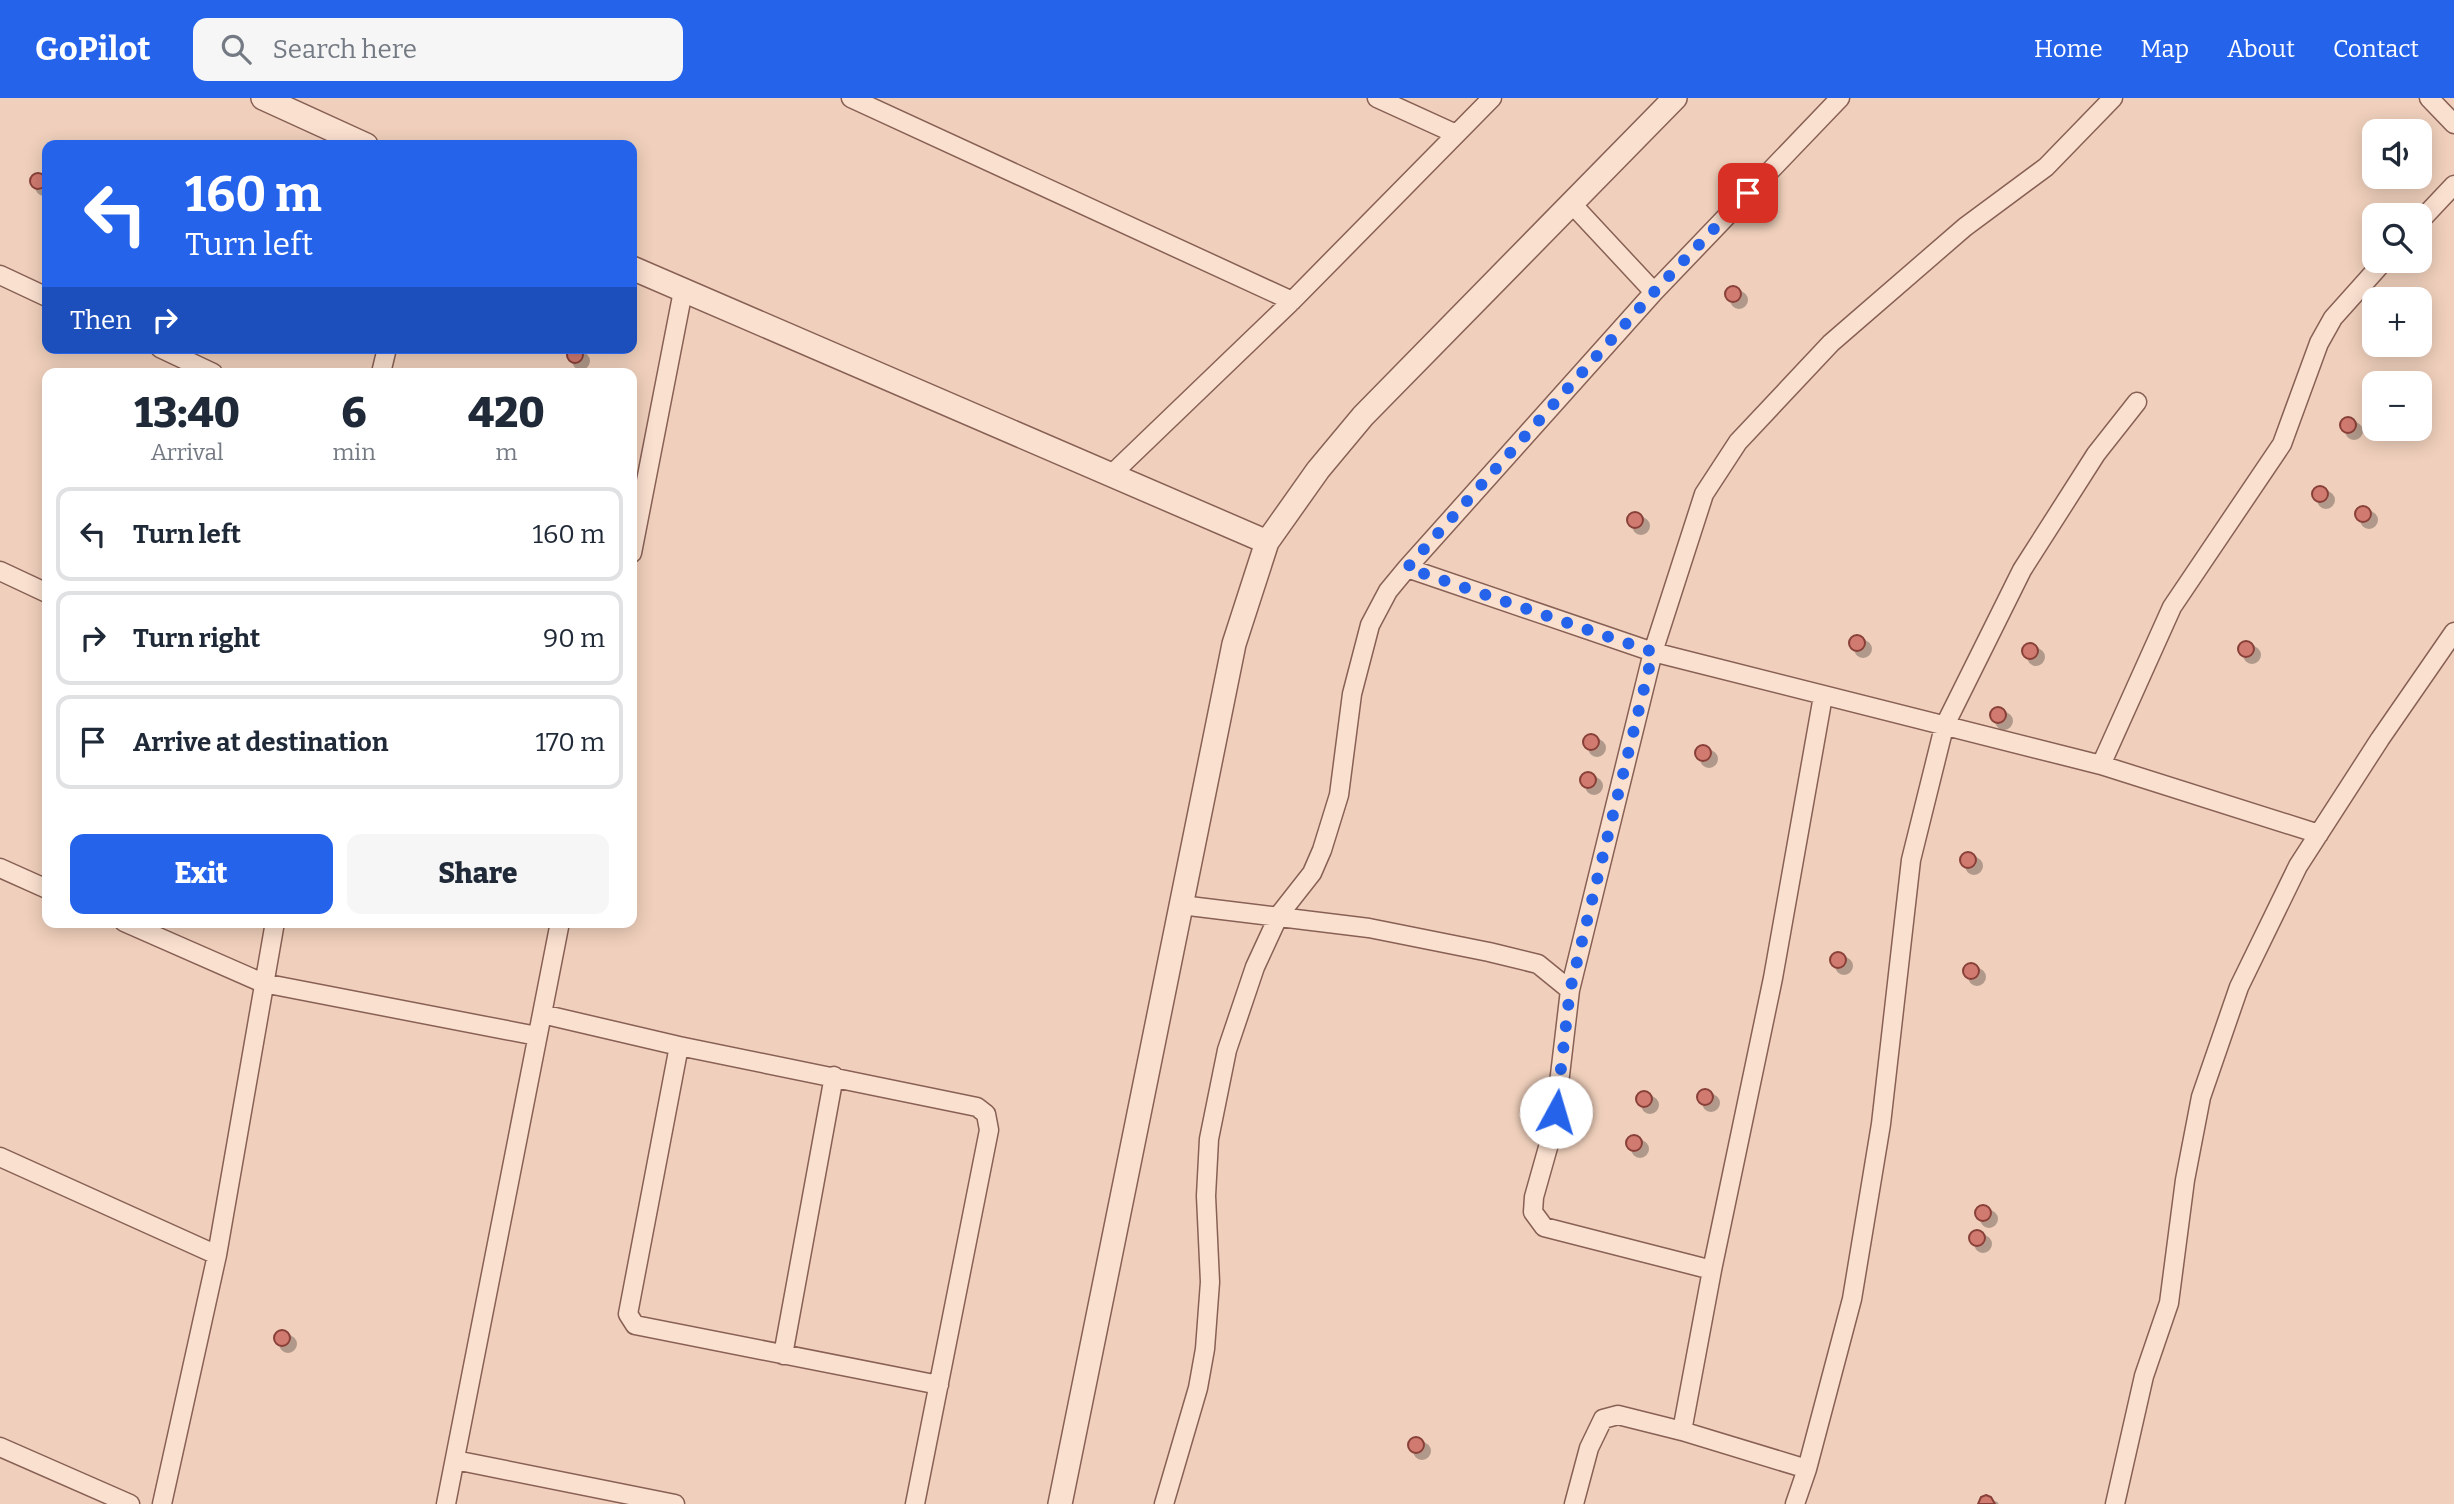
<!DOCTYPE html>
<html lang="en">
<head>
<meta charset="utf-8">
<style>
  body { margin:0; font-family:Bitter,serif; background:#f6f6f7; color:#1f2937; height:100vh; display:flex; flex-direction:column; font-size:26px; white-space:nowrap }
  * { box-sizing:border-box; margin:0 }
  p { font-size:23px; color:#747a83 }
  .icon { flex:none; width:38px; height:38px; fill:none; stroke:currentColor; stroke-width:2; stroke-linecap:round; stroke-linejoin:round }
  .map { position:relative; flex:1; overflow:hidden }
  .sheet { position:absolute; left:42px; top:270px; width:595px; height:560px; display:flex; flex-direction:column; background:#fff; border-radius:14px; box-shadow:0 4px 18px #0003 }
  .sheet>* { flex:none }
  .guide { position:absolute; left:42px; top:42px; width:595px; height:214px; border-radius:14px; box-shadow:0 4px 18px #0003; background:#2563eb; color:#fff; overflow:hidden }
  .buttons { position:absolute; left:2362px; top:21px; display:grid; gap:14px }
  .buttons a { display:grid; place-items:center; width:70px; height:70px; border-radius:14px; background:#fff; box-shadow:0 4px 18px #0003; font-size:35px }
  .pin { position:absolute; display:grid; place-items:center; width:60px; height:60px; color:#fff; margin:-30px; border-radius:14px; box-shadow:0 4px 10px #0006 }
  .me { position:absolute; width:77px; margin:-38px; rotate:6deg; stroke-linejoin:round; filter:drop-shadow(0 0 5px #0008) }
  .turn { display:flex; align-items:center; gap:24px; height:147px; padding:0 28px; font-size:32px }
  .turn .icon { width:91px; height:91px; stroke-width:2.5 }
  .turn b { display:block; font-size:49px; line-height:60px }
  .then { display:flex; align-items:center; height:66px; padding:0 28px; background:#0003; gap:14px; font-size:26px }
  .eta { display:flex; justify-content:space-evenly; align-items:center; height:119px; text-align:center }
  .eta b { font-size:42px; font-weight:800; line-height:49px }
  .primary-button { display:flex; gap:14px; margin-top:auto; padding:14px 28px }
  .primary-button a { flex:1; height:80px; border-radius:14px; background:#2563eb; color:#fff; font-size:28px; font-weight:800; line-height:80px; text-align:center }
  .primary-button a+a { background:#f6f6f7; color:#1f2937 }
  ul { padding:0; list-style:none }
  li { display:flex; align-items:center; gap:21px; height:94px; margin:0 14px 10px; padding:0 14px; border:4px solid #e0e1e3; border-radius:14px }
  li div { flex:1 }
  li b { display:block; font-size:26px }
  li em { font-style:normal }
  header { display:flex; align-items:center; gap:42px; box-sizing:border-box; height:98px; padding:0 35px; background:#2563eb; color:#fff }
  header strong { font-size:33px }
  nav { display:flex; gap:38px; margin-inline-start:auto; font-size:24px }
  .search { width:490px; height:63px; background:#f6f6f7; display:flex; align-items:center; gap:18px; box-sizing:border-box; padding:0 24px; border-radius:14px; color:#747a83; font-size:26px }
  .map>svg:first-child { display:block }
  .building { fill:#d07a6f; stroke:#884039; stroke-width:2; filter:url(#shadow) }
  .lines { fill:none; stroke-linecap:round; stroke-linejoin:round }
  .minor-casing { stroke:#886055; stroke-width:21 }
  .tertiary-casing { stroke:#886055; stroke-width:26 }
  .minor { stroke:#fae0cf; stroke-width:18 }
  .tertiary { stroke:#fae0cf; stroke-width:23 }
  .route { stroke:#2563eb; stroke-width:12; stroke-dasharray:0 21.6 }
</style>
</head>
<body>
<header>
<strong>GoPilot</strong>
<div class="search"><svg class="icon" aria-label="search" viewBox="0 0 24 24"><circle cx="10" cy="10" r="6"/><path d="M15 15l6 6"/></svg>Search here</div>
<nav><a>Home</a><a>Map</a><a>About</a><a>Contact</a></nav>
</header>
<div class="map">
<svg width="2454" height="1406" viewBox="0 0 2454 1406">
  <defs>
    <filter id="shadow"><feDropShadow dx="6" dy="6" stdDeviation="0" flood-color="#0004"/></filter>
  </defs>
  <rect width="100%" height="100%" fill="#f0d0bc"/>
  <!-- building -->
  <path class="building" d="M30 83a8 8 0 1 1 16 0a8 8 0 1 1-16 0Z
    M1725 196a8 8 0 1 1 16 0a8 8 0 1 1-16 0Z
    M567 257a8 8 0 1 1 16 0a8 8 0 1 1-16 0Z
    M2340 327a8 8 0 1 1 16 0a8 8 0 1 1-16 0Z
    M2312 396a8 8 0 1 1 16 0a8 8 0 1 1-16 0Z
    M2355 416a8 8 0 1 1 16 0a8 8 0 1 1-16 0Z
    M1627 422a8 8 0 1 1 16 0a8 8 0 1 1-16 0Z
    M1849 545a8 8 0 1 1 16 0a8 8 0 1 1-16 0Z
    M2238 551a8 8 0 1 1 16 0a8 8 0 1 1-16 0Z
    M2022 553a8 8 0 1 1 16 0a8 8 0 1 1-16 0Z
    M1990 617a8 8 0 1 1 16 0a8 8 0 1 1-16 0Z
    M1583 644a8 8 0 1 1 16 0a8 8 0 1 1-16 0Z
    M1695 655a8 8 0 1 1 16 0a8 8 0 1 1-16 0Z
    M1580 682a8 8 0 1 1 16 0a8 8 0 1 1-16 0Z
    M1960 762a8 8 0 1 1 16 0a8 8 0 1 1-16 0Z
    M1830 862a8 8 0 1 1 16 0a8 8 0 1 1-16 0Z
    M1963 873a8 8 0 1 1 16 0a8 8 0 1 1-16 0Z
    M1697 999a8 8 0 1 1 16 0a8 8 0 1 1-16 0Z
    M1636 1001a8 8 0 1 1 16 0a8 8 0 1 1-16 0Z
    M1626 1045a8 8 0 1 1 16 0a8 8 0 1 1-16 0Z
    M1975 1115a8 8 0 1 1 16 0a8 8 0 1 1-16 0Z
    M1969 1140a8 8 0 1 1 16 0a8 8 0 1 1-16 0Z
    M274 1240a8 8 0 1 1 16 0a8 8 0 1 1-16 0Z
    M1408 1347a8 8 0 1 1 16 0a8 8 0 1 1-16 0Z
    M1986,1397L1991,1399L1995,1406H1978L1981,1399Z"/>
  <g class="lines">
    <defs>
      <path id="minor" d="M851,0L1292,203
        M1377,0L1456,36
        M2429,0L2454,26
        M1572,106L1654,194
        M2420,123L2454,87
        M0,177L47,199
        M160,250L213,275
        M381,275L387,250
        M1113,375L1292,203L1492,0
        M632,455L683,193
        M1407,470L1654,194L1840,0
        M0,473L47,495
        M2101,667L2172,509L2282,346L2319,245L2333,220L2384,163
        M0,770L47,791
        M1181,807L1369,830L1489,854L1538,866L1570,892L1554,1028L1534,1099L1533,1114L1544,1129L1712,1172L1682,1333L1618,1317L1603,1321L1589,1350L1574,1406
        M124,824L263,885L537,938
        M1570,892L1653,554L1704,396L1738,344L1831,245L1965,129L2046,69L2113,0
        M542,916L679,948
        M0,1059L217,1157
        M1712,1172L1773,880L1823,598
        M783,1257L834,978
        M1682,1333L1807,1371L1795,1406
        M0,1349L130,1406
        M455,1362L675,1406
        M1807,1371L1852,1201L1881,1026L1911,762L1944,629L2022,472L2096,356L2137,304
        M162,1406L217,1157L275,824
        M446,1406L560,824
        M915,1406L989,1032L986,1016L977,1009L679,948L628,1216L635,1227L939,1287
        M1164,1406L1198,1290L1205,1251L1210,1184L1206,1098L1209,1041L1227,952L1255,869L1279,817L1312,775L1322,752L1339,697L1352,596L1370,527L1388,493L1407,470L1653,554L2101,667L2319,736
        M2115,1406L2144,1278L2169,1205L2185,1082L2201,999L2239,889L2298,768L2380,641L2454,534"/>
      <path id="tertiary" d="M263,0L366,47
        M632,170L1267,444
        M1060,1406L1234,546L1267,444L1318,372L1363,318L1675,0"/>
    </defs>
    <!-- minor casing -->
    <use href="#minor" class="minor-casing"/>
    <!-- tertiary casing -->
    <use href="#tertiary" class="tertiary-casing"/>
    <!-- minor -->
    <use href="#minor" class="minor"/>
    <!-- tertiary -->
    <use href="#tertiary" class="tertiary"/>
  </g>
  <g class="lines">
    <!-- route -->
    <path class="route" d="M1556,1014L1570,892L1653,554L1407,470L1654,194L1748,95"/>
  </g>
</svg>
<div class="buttons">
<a><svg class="icon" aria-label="sound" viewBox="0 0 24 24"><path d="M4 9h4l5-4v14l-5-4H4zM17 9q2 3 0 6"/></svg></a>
<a><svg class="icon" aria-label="search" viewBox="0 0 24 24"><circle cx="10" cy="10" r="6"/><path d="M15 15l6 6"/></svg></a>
<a>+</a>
<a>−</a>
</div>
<div class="pin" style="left:1748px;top:95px;background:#d93025"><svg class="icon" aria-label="arrive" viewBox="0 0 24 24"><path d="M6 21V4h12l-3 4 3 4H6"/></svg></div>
<svg class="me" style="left:1556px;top:1014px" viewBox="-20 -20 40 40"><circle r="19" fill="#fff"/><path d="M0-13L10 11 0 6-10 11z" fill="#2563eb"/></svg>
<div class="guide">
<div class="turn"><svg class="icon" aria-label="left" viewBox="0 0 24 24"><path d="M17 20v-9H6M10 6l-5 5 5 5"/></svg><div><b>160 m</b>Turn left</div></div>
<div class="then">Then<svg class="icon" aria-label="right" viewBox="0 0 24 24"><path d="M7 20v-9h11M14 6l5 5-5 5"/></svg></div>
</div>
<section class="sheet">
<div class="eta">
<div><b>13:40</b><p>Arrival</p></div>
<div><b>6</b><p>min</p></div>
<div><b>420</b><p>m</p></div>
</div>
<ul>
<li><svg class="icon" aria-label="left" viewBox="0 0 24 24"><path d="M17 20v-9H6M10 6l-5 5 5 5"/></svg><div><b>Turn left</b></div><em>160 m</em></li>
<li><svg class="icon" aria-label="right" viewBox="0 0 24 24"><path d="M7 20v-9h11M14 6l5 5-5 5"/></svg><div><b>Turn right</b></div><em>90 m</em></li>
<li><svg class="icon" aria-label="arrive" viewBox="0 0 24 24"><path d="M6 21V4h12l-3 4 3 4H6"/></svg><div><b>Arrive at destination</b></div><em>170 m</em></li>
</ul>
<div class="primary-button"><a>Exit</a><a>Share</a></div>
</section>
</div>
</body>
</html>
